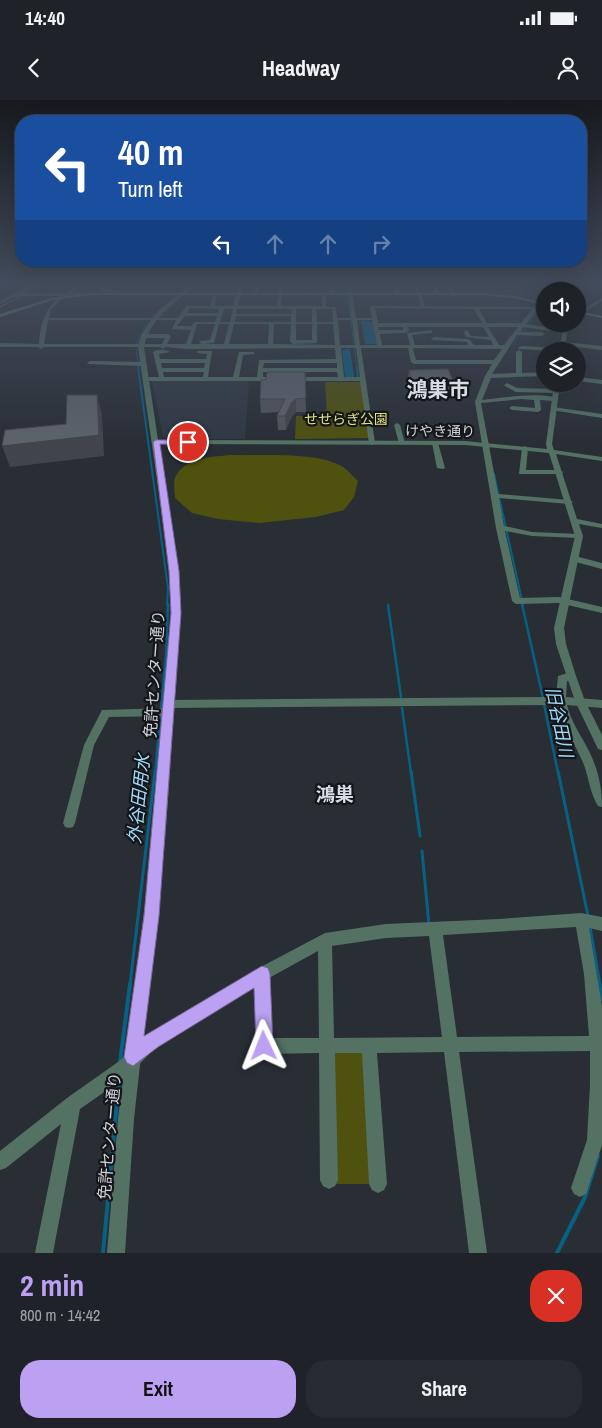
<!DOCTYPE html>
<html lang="en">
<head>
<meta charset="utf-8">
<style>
  body { margin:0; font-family:"Archivo Narrow","Noto Sans JP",sans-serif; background:#272a30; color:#f1f3f6; height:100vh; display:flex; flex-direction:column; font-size:19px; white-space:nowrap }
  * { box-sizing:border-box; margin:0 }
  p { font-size:16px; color:#a1a4a8 }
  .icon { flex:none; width:28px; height:28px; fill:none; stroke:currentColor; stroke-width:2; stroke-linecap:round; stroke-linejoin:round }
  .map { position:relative; height:1153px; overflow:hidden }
  .side { display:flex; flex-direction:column; background:#1f2228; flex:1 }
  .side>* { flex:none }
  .banner { position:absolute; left:15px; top:15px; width:572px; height:152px; border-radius:20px; box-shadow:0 5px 20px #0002,0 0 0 1px #3c3f45; background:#1a4fa0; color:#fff; overflow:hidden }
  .fabs { position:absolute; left:536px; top:182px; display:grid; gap:10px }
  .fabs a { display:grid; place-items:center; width:50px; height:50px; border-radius:50%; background:#1f2228; box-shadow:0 5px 20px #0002,0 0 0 1px #3c3f45; font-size:25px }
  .pin { position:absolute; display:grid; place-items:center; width:42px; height:42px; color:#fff; margin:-21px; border:2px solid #fff; border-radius:50%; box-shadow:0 1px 5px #0007 }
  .me { position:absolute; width:55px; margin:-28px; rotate:358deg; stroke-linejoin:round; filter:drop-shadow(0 0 4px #0008) }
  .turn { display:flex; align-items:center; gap:18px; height:105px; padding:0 20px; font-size:22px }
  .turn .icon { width:65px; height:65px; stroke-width:2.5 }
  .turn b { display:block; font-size:35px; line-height:42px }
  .lanes { display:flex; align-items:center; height:48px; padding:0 20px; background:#0003; justify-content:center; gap:25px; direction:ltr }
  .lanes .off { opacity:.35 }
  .round { display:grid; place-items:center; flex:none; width:52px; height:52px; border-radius:20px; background:#272a30 }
  .summary { display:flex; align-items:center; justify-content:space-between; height:85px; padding:0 20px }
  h1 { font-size:30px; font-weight:800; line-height:38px; color:#bca0f2 }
  .cta { display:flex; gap:10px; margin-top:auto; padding:10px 20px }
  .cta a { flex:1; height:58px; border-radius:20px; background:#bca0f2; color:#111; font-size:20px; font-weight:800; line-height:58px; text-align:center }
  .cta a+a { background:#272a30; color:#f1f3f6 }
  .status { display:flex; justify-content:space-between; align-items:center; height:35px; padding:0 25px; background:#1f2228; direction:ltr }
  .status svg { height:14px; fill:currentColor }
  header { display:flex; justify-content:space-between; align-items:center; height:65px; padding:0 20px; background:#1f2228; font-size:22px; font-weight:800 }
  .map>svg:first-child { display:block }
  .built { fill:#303844 }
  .green { fill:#4f510f }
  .water { fill:#066184 }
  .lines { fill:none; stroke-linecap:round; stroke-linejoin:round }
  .stream-far4 { stroke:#066184; stroke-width:1 }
  .stream-far3 { stroke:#066184; stroke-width:2 }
  .stream-far2 { stroke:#066184; stroke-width:2.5 }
  .stream-far1 { stroke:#066184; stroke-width:3 }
  .stream { stroke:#066184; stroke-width:4 }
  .minor { fill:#537264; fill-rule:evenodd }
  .tertiary { fill:#537264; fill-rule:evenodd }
  .secondary { fill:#669882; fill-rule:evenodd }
  .rail { stroke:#878b91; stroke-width:1 }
  .wall { fill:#50555c }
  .shaded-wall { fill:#41454b }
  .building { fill:#5d636b; stroke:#41454b }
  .route { fill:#bca0f2; stroke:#7a689d }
  .labels { text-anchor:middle; stroke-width:4.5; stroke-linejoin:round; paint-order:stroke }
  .far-park-label { font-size:14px; fill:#dde17e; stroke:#141619 }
  .far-street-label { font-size:14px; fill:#cfd2d7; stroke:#141619 }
  .street-label { font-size:16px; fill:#cfd2d7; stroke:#141619 }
  .water-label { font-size:18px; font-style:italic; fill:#a0daf9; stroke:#141619 }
  .quarter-label { font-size:19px; font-weight:bold; fill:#d7dde7; stroke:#141619 }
  .far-town-label { font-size:21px; font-weight:bold; fill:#d7dde7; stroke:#141619 }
</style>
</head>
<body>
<div class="status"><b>14:40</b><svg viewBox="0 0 49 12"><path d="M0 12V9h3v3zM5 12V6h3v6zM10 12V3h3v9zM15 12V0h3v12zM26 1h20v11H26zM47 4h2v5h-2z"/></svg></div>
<header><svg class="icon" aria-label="back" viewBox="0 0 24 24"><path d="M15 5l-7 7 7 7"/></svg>Headway<svg class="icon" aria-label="person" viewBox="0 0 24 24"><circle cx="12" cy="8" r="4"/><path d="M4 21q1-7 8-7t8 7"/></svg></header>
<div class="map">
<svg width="602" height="1153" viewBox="0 0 602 1153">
  <rect width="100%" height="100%" fill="#292e35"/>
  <!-- built -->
  <path class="built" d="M152,281H249L245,339H169L163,336Z"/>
  <!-- green -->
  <path class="green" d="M325,282H361L369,338L295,339L296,316H327Z
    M231,355C261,356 317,351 343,367C349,371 353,377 358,381L354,397L344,410L316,417L259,423L218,419L192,413L175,398C175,392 173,383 175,378C184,357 212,357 231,355Z
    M369,944L378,1084H329L328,945Z"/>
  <!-- water -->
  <path class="water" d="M361,220L373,222L377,244H365Z
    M350,249L354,277H345L342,250Z"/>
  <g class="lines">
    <!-- stream-far4 -->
    <path class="stream-far4" d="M346,184L357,268
      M556,191L562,184
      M151,217L167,204
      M136,245L148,220
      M511,246L545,203
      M136,249L139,268"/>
    <!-- stream-far3 -->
    <path class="stream-far3" d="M138,267L168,488L167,505
      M357,267L358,278
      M494,374L523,505"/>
    <!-- stream-far2 -->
    <path class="stream-far2" d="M522,504L543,598
      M388,505L401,597
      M544,604L558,673
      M402,608L411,673
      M155,673L166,555L168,504"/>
    <!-- stream-far1 -->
    <path class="stream-far1" d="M411,671L420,736
      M558,671L588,816
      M422,751L429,825
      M590,827L600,885
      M130,885L155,671"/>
    <!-- stream -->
    <path class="stream" d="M599,884L602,899
      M120,962L130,884
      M103,1153L119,980
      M557,1153L585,1097L598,1056"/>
    <!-- minor -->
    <path class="minor" d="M33,184H39L22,194L67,193V191L81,184H88L71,193H83L85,195L61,196L63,197L51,210L49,218H178L186,206H210L213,194L215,193L217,194L215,206H233L239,184H243L238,206H277L280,184H284L281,206H322V194L324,193L326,194V207H336L337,218H351L347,184H351L356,218H372L370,207L372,206L535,207L545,197V201L526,224L568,231L565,233L523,227L520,232H542L545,234L542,236L517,235L492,274L516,273V252L519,250L522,252V273L545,272V276L491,278L482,300C501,298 543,291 558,299L555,301L540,300L541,310L538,312L512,310L509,308L512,306L535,308L534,300L522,299L481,303L498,394L569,400L573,402L569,404L499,398L504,426L532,432L579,434L583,436L579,438L532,436L505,431L520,498L559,497L602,507V513L559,503L516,504L512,501L496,428L475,302L485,276L492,264H414L411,262L408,248H361L375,343L372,345L369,343L360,281H145L142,279L145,277H159L153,252C157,249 166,249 170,252L159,254L160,259H206L207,254L197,253V251H212L208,277H233L239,252H254V254L243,255L239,277H257L259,260L336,259L335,248L188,249L165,247L163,249L160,247H44L41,249L38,247H0V243L39,244C40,225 45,207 61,196H16L0,204V201ZM190,208L219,209L218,213H187ZM375,208L474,209L482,223H378ZM224,209H233L230,222H220ZM237,209H292L291,214H236ZM296,209H312V222H296ZM316,209H332L333,222H317ZM479,209H532L521,223H487ZM185,216H217L215,222H195L191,226H177ZM236,216H291V222H235ZM48,220H176L172,229L191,230L186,244H167L171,236L168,234H143L140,236L143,238H165L162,244H44ZM338,220H352L355,245H340ZM357,220H372L377,245H360ZM197,224H215L210,240L200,241L199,242L202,244L214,243L219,224H229L224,244H191ZM234,224H269L268,244H229ZM274,224H291L290,242L293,244L317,243V224H333L335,245L273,244ZM296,224H312V240H296ZM378,227H403V230H379ZM408,227H483L489,237L471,236L467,230L464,232L466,237L491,240L493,245H474L469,239L434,237L431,239L432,240L467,242L468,245H415L412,235L433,233L431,230L407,233L410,245H382L380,234L406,233L409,231ZM488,227H518L504,245H499ZM341,248H356L360,277H344ZM413,249L414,248L502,249L494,260H416ZM161,263H205L204,268H162ZM264,263H337V268H263ZM163,272H204L203,277H164ZM263,272H337L338,277H263Z
      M95,184H100L104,188L126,194L124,195L100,190Z
      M256,184H260L258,194L256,195L254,194Z
      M294,184H298V188H294Z
      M309,184H313V189H309Z
      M329,184L333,185L334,195L330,194Z
      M413,184H417L421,195H417Z
      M432,184H436L440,195H436Z
      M447,184H451L456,196H452Z
      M552,184H556L552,191H548Z
      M396,186L398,187L400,195L396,194L394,187Z
      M563,242L602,246V250L561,245V243Z
      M521,246L562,248L565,250L555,251L519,249L518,248Z
      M90,261L143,262L146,264L143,266L88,264L87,263Z
      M578,277L602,280V284L578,281Z
      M507,283L517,288L556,289L559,291L556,293L516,292L505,286L504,285Z
      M553,307L602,314V318L551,310V308Z
      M397,323L400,325L405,343L404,344L399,343L394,325Z
      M435,341L438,343L445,368L443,369L437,368L432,343Z
      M525,346L528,348L526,370H559L563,372L562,374H519L522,348Z
      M575,456L602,463V469L572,461L571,459Z
      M571,572L576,576L575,579L567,581L566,597L602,600V608L567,605C571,622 581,635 589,651C598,669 602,687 602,707L598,706C590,693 589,679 584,665C576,644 562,627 556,605L170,608L166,607L165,604L166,601L170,600L556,597L558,576Z
      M169,608L173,609L174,612L173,615L169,616L109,617L94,645L75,723L73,727L69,728L65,727L63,723L84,645L102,610Z
      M581,813L602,817V831L589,828L602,906V1045L586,1094L580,1097L574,1094L571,1088L587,1040L590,985V951L459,952L487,1153H469L444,952L377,953L387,1084L384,1090L378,1093L372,1090L369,1084L362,953H335L338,1080L335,1086L329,1089L323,1086L320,1080L319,953L264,954L259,951L256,946L255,886L157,946L130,974L80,1009L53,1153H35L61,1024L6,1068L0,1070V1051L67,998L118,962L147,936L257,869L325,833L386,824L499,819ZM576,827L584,874L589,936L457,937L443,835ZM429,836L442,937L334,938L332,846L386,838ZM318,851L319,938H271L269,878Z"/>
    <!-- tertiary -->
    <path class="tertiary" d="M192,184H197C175,204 150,217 144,247L158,340L465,341L547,349L546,344L554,284H560L552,344L554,350L602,357V361L556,354L577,419L602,424V428L579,424L583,436L564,528L566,544L576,576L585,601L602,635V650L598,649L575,601L556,544L554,528L575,436L549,353L465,345L159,344L178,471L181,513L165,741L134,1019L125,1153H107L118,1019L153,741L171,513L170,471L138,247C145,217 169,202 192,184Z
      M419,193L421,194L425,208L421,207L417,194Z
      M602,198V201L578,216V213Z
      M564,224H568L565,251H559Z"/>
    <!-- secondary -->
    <path class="secondary" d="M91,193H481L514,196L545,203V205L514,198L481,195H91L53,200L0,217V214L52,198Z
      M578,211L602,216V218L578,213Z"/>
    <!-- rail -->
    <path class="rail" d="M0,207L44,184"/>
  </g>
  <!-- wall -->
  <path class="wall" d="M409,270L454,283L451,297H410L407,283Z
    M305,272L306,312H296L292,316L286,330H278L277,316L279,312L261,313L260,299L266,280Z"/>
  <!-- shaded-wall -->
  <path class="shaded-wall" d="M97,295L102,315L104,356L10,367L2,346L99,335Z
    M296,299V312L292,316L286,330L285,316L292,302Z"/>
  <!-- building -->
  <path class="building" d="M448,269L454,283H412L409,270Z
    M267,272H305L306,298L296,299L292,302L285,316H277L285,299H260L261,280H266Z
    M67,295H97L99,335L2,346L5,330L66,324Z"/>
  <!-- sky -->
  <linearGradient id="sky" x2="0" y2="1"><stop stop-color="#17191d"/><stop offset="0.53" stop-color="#434c5c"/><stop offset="1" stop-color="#434c5c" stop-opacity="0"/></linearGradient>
  <rect width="602" height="346" fill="url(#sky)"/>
  <!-- route -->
  <path class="route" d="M156,340H188L191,342L188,345L160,344L179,471L181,513L159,816L144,936L262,866L268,868L270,874L273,946L270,952L264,954L258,952L256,946L254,888L158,947L133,966L127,963L124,957L144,816L171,513L169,471L153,342Z"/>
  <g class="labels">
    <!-- far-park labels -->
    <g class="far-park-label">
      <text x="346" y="324">せせらぎ公園</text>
    </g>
    <!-- far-street labels -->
    <g class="far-street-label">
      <text transform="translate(440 331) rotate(1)" y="5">けやき通り</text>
    </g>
    <!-- street labels -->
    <g class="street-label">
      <text transform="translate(154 574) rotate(-86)" y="6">免許センター通り</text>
      <text transform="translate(109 1036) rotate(-85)" y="6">免許センター通り</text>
    </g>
    <!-- water labels -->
    <g class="water-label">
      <text transform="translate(559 622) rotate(78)" y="6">旧谷田川</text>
      <text transform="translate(139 699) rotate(-84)" y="6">外谷田用水</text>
    </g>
    <!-- quarter labels -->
    <g class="quarter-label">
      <text x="335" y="701">鴻巣</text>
    </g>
    <!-- far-town labels -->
    <g class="far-town-label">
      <text x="438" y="297">鴻巣市</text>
    </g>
  </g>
</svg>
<div class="fabs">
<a><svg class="icon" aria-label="sound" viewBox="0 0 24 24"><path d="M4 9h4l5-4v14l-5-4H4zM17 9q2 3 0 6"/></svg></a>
<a><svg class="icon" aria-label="layers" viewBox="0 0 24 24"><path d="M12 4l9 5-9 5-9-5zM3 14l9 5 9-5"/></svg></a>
</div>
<div class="pin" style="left:188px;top:342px;background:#d93025"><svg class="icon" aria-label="arrive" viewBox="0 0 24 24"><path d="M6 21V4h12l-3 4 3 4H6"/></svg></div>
<svg class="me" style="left:264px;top:946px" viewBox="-20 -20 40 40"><path d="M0-17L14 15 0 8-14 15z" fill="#bca0f2" stroke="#fff" stroke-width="4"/></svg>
<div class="banner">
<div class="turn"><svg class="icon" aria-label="left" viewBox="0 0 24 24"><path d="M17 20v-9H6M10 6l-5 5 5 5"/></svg><div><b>40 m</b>Turn left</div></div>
<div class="lanes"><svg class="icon" aria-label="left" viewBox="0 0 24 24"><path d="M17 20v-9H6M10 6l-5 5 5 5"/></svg><svg class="icon off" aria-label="ahead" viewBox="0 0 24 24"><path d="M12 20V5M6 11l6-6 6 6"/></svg><svg class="icon off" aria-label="ahead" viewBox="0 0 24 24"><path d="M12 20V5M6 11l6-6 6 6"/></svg><svg class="icon off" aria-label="right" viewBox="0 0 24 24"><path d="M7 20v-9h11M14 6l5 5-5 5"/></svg></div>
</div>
</div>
<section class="side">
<div class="summary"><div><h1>2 min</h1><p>800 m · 14:42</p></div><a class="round" style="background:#d93025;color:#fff"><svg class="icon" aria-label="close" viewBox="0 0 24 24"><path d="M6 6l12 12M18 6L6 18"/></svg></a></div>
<div class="cta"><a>Exit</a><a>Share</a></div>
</section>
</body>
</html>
